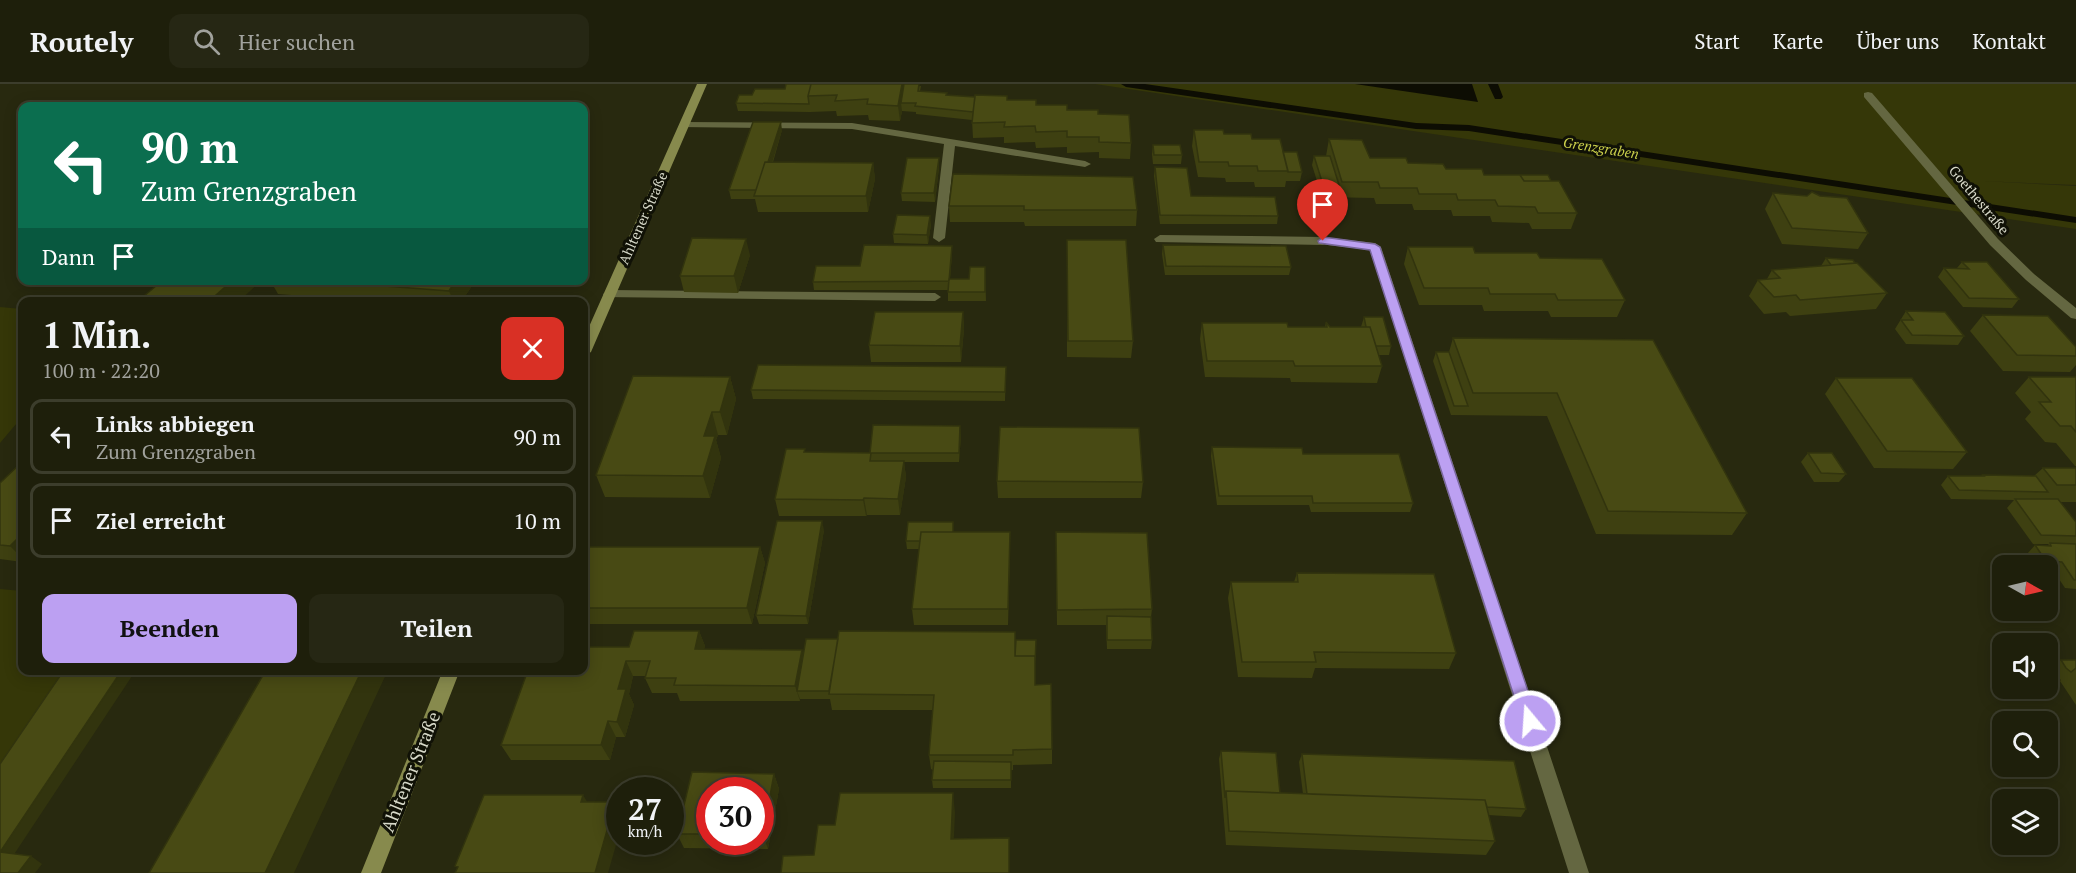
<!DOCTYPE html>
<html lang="de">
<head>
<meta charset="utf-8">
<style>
  body { margin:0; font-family:"PT Serif",serif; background:#262714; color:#f1f3f6; height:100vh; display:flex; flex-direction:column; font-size:22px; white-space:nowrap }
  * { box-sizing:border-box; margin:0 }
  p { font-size:20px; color:#a1a29d }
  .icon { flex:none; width:33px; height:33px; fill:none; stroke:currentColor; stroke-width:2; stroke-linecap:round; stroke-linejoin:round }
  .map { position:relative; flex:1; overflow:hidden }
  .side { position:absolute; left:18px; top:213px; width:570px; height:378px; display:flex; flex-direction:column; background:#1e1f0b; border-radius:12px; box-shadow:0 3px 15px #0003,0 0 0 2px #3c3d2c }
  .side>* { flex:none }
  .top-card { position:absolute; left:18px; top:18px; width:570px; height:183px; border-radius:12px; box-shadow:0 3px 15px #0003,0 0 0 2px #3c3d2c; background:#0b6e4f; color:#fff; overflow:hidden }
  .needle { width:39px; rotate:98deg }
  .buttons { position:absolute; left:1992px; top:471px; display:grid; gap:12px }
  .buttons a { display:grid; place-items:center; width:66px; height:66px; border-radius:12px; background:#1e1f0b; box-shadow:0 3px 15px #0003,0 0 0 2px #3c3d2c; font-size:30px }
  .speed { position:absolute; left:606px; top:693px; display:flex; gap:12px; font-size:30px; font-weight:700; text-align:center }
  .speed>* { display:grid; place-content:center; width:78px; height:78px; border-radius:50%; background:#1e1f0b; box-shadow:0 3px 15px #0003,0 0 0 2px #3c3d2c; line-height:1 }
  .speed small { font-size:15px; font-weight:400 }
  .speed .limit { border:9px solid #d22; background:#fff; color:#111 }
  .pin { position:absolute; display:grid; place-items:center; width:51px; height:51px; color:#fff; margin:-62px -26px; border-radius:50% 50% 50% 0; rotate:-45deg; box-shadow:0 0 6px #0007 }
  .pin .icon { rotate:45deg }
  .me { position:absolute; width:66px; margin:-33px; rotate:342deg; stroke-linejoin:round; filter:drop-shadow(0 0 4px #0008) }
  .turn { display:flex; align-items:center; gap:21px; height:126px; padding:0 24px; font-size:27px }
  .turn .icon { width:78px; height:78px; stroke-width:2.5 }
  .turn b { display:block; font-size:42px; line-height:51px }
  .then { display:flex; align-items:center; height:57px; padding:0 24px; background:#0003; gap:12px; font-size:22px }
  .round { display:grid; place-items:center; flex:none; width:63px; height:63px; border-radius:12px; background:#262714 }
  .head { display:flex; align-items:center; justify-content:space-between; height:102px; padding:0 24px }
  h1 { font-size:36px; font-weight:800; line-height:45px }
  .button { display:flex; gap:12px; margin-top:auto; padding:12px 24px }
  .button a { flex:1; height:69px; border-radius:12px; background:#bca0f2; color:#111; font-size:24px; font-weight:800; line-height:69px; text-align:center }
  .button a+a { background:#262714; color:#f1f3f6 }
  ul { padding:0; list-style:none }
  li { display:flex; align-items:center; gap:18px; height:75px; margin:0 12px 9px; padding:0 12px; border:3px solid #3c3d2c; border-radius:12px }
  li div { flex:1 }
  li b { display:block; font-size:22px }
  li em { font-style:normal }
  header { display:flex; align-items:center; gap:36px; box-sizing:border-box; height:84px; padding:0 30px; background:#1e1f0b; border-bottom:2px solid #3c3d2c }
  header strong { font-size:28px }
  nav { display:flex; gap:33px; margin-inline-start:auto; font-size:21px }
  .search { width:420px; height:54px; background:#262714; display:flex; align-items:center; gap:15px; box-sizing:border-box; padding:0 21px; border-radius:12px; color:#a1a29d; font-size:22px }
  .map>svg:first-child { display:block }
  .green { fill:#353708 }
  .water { fill:#0d0d03 }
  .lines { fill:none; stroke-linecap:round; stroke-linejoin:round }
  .stream { fill:#0d0d03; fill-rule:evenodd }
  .service { fill:#646741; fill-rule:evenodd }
  .minor { fill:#646741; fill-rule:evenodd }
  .secondary { fill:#878a4d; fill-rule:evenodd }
  .wall { fill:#3e4011; fill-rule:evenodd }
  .shaded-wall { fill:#32340e }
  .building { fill:#484a14; stroke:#32340e; stroke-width:1.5 }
  .route { fill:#bca0f2; stroke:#7a689d; stroke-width:1.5 }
  .labels { text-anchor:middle; stroke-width:6; stroke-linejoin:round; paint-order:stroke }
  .far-water-label { font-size:14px; font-style:italic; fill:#cbd04b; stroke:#101106 }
  .far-street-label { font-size:14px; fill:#d7d9c9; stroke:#101106 }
  .near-street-label { font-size:18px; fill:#d7d9c9; stroke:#101106 }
</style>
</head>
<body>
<header>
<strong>Routely</strong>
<div class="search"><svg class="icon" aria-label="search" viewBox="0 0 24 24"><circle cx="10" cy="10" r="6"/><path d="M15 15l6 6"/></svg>Hier suchen</div>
<nav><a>Start</a><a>Karte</a><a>Über uns</a><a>Kontakt</a></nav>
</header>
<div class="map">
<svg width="2076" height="789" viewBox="0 0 2076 789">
  <rect width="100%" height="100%" fill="#28290f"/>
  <!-- green -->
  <path class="green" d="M1095,0H2076V101L1982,97L2076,102V145Z
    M0,223L22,225V333L0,359Z
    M0,505L22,507V586L67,587L0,685Z"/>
  <!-- water -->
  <path class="water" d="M1355,0H1472L1478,18Z"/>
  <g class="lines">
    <!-- stream -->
    <path class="stream" d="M1121,0H1145L1416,39L1469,41L2076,133V139L1469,47L1416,45L1126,3Z
      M1488,0H1498L1503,13L1501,15H1495Z"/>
    <!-- service -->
    <path class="service" d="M684,38L852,39L1085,77L1091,80L1085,83L955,62L945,154L939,158L933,154L944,60L852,45L680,43L679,41Z
      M1160,151L1323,153L1329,157L1323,161L1156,158L1154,155Z
      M609,206L935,209L941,213L935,217L604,213L603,210Z"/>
    <!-- minor -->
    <path class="minor" d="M1868,8L1872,9L1998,155L2034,190L2076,224V235L2071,234L2026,196L1990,161L1864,13V9Z
      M1323,153L1375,159L1381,163L1589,789H1569L1370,166L1319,160V154Z"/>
    <!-- secondary -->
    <path class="secondary" d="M697,0H707L591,268L584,272V254Z
      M443,586H460L381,789H361Z"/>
  </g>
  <!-- wall -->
  <path class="wall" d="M786,0H903L904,4L921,2L920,7L947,11L1007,16L1098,30L1131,59L1130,75L1099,74V68L1067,69V63L1036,64L1035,58L1004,59V53L973,54L972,36L916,30V28L902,27L900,37L869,36L868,31L837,32L836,27L810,28L738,27L736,19L752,11L785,5Z
    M782,46L773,78L873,79L875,95L868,128H758L755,115H731L729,106Z
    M1194,46L1252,55L1283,68L1302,88L1300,97H1286L1285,103H1255L1254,98H1226L1225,94L1198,93L1192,62Z
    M1329,55L1370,74L1484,91L1551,97L1577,129L1571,145H1532L1529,139L1492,138L1490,132H1453L1451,126H1414L1412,120H1376L1374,114L1322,113L1312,81L1314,72H1326Z
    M1153,61L1182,71L1181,80H1153L1152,70Z
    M939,74V83L935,118L902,117L901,109Z
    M1155,83L1191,112L1278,132L1277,140H1160L1154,92Z
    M953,90L1137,126L1136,142H1025L1024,138H950L949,122Z
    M1773,109L1868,149L1858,165L1782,160L1765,125Z
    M931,140L928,160L894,159L893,150Z
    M1067,156L1133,257L1131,274L1067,273Z
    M1163,161L1291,183L1289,191H1165L1162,170Z
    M1408,163L1540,174L1625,216L1617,233H1551L1548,227H1484L1482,221H1419L1404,180Z
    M952,170L950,195H969L985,183L986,217H948V206H814L813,198L860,182Z
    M750,171L738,209L684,208L680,192Z
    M1826,174L1855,179L1887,209L1876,225L1790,232L1786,228L1764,230L1749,212L1758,196L1767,195L1772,186L1821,182Z
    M1962,178L2019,215L2012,224L1963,223L1938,193L1944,184H1957Z
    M270,196H476L461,218H380L278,210Z
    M1906,227L1964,252L1958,261L1906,260L1895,245Z
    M963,228L964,245L961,278H871L869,261Z
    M1983,231L2076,263V281L2070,288L2003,287L1970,247Z
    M1364,233L1391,262L1389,271H1379L1382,282L1377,299L1291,298L1290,294L1205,293L1200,255L1202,239L1288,243H1325L1326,238L1330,243H1361Z
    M1453,254L1653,256L1747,429L1732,451L1596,450L1547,332L1451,331L1433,277L1436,268H1449Z
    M1006,283L1005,317L753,315L751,306Z
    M730,293L736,315L727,351H718L716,356L721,374L710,414L605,413L596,391Z
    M2029,293H2076V382H2075L2056,359L2045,358L2025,335L2031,328L2015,309Z
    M1836,294L1967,368L1953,385L1874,384L1825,310Z
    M961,351L959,378H904L906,393L900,431H867L866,432H779L775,415L806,368L870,369Z
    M1212,363L1303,370L1413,419L1410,428H1311L1309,421H1217L1211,372Z
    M1808,369L1846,390L1839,398H1814L1801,378Z
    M22,378V478L0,475V399Z
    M2043,384H2076V418H2060L2076,438V505L2065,504L2053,486H2048V482H2035L2027,470L2035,461L2047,462L2049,460H2033L2007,424L2014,416L1951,415L1941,401L1948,392H1981L1983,391L2034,392Z
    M997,397L1143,398L1141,414H998Z
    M824,446L808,540H759L756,531Z
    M954,448L1010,465L1008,541H914L912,525L919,465H907L906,457Z
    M584,463H760L765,479L752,540H584Z
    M1056,465L1152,525L1151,533L1152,556L1151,565H1107L1106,541H1057Z
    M1297,489L1456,569L1449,585L1315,584L1312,594L1238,593L1228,514L1231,498H1294Z
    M699,547L705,562L704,565L802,566L803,571L1016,556L1035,601L1052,665V680L1013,681V686H1011V704H933L932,696L933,686L931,685L929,671L933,626H832L830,615H800V617H680L677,609H652L645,594L646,592H633L629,610L634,621L625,653H616L610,676H511L501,661L629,563Z
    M2061,576H2076V621L2060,597L2061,596L2056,592L2051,584Z
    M1221,667L1280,709L1303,710L1299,678L1302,670L1526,725L1521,733L1488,731L1495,757L1486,771L1226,761L1219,675Z
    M692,688L774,690L779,705L768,765L684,764L677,750ZM710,706H760V758H710Z"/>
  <!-- shaded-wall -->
  <path class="shaded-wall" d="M902,0H903L904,12L901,19L902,27L900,37L898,22Z
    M781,38L782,46L762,112L760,106Z
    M939,74V83L935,118L934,109Z
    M873,79L875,95L868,128L866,112Z
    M930,132L931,140L928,160L927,151Z
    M746,155L750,171L738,209L734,192Z
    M952,162V170L949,206V197Z
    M233,196H262L238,218H208Z
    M456,196H476L461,218H454L449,207Z
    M963,228L964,245L961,278L960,262Z
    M730,293L736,315L727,351L720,328Z
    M712,328L718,351L716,356L721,374L710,414L703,392L704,352Z
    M960,342L961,351L959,378V369Z
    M904,377L906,393L900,431L898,415Z
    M864,414L867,431L866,432L863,416Z
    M822,437L824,446L808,540L806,532Z
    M1010,448V465L1008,541V525Z
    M22,450V474L10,462Z
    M760,463L765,479L752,540L747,524Z
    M699,547L705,562L701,581L695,565Z
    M802,566L806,581L797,607L800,615V617L795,602Z
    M626,577L633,592L629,610L634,621L625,653L617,638L618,605Z
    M122,586H136L11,775L0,768Z
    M362,586H388L294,789H265Z
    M608,637L616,653L610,676L601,661Z
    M774,690L779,705L768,765L763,751Z
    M953,709L955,729L953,774L951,755Z
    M583,711L592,726L581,718Z
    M615,718L620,726V747L608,789H595Z
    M31,772L42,780L35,789H18Z"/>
  <!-- building -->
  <path class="building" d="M786,0H811L808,12L809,20L736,19L739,11H752L755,5H785Z
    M811,0H902L898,22L867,20L868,15L835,17L837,11L808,12Z
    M904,0H919L918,7L947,9L946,11L975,13L973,28L915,22L916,19H901Z
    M975,11L1007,12V16H1036V21H1067V26H1098V30L1129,31L1131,59L1099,58V53H1067V47L1036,48L1035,42L1004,43L1005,38L972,39Z
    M753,38H781L768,78H765L756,106H729Z
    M1194,46H1223L1224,50H1251L1252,55H1280L1288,87H1258L1257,82H1229L1228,78H1199Z
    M1329,55L1362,56L1370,74H1406L1408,79L1443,80L1446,85H1482L1484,91H1520L1524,97H1559L1577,129H1538L1535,123L1498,122L1495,116H1458L1456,110H1419L1417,104H1380L1378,98H1342Z
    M1153,61H1180L1182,71H1154Z
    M1283,68H1297L1302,88H1288Z
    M1314,72H1330L1340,104H1324Z
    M907,74H939L934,109H901Z
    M765,78L873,79L866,112H754Z
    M1155,83L1187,84L1191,112L1275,113L1278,132L1160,131Z
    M953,90L1133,93L1137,126H1024V122H949Z
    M1514,91H1548L1551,97H1524L1520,91Z
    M1812,108L1820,112L1847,114L1868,149L1792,144L1773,109L1807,112Z
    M897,131L930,132L927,151L893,150Z
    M692,154L746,155L734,192H680Z
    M1067,156H1126L1133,257H1068Z
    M864,161L952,162L949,197L813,198L816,182H860Z
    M1163,161L1286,162L1291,183L1166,182Z
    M1408,163H1473L1475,169H1537L1540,174L1602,175L1625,216H1558L1555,210H1490L1488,204H1424Z
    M1826,174L1853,176L1855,179L1831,181Z
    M1962,178H1987L2019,215L1969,214L1944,184L1969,185Z
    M1857,179L1887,209L1800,216L1796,211L1774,213L1758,196L1780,194L1772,186Z
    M970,183H985V208H948L949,195H969Z
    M163,196H233L208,218H137Z
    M307,196H456L449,207Z
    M1906,227L1945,228L1964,252L1912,251L1901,236H1913Z
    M875,228H963L960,262L869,261Z
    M1983,231L2048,232L2076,263V272L2017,271Z
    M1364,233H1383L1391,262H1376L1370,243H1366Z
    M1326,238L1330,243H1370L1382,282H1295L1293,277H1207L1202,239H1287L1288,243H1327Z
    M1453,254L1653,256L1747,429L1608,427L1557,309H1473Z
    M1436,268H1449L1468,322H1454Z
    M758,281L1006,283L1005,308L751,306Z
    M633,292L730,293L720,328H712L704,352H715L703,392L596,391Z
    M2029,293H2076V348L2071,342H2060L2039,318H2051Z
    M1836,294H1912L1967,368L1887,367Z
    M873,341L960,342L959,369H870Z
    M1000,343L1139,344L1143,398L997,397Z
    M1212,363L1302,364L1303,370H1399L1413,419H1313L1312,412H1219Z
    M786,365H805L804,368L871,369L870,377H904L898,415L864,414L863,416L775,415Z
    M1808,369H1832L1846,390L1821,389Z
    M22,378V450L10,462L0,461V399Z
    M2043,384H2076V401H2057Z
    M1983,391L2036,392L2048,408L1959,406L1948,392H1984Z
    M2015,415H2058L2076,438V452L2041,451Z
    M777,437H822L806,532L756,531Z
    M908,438H953V448H921L920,457H906Z
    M921,448H1010L1008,525H912Z
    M1056,448L1147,449L1152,525L1057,526Z
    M2050,459L2076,460V496H2074L2062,478L2046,477L2035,461L2051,462Z
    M584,463H760L747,524H584Z
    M1297,489L1434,490L1456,569L1314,568L1316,578H1242L1231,498H1298Z
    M1107,532L1151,533L1152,556H1107Z
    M634,547H699L695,565L802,566L795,602L674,601L676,594H645L650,577H626L618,605H626L617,638L608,637L601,661H501L528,586H584V563H629Z
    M839,547L1015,548V572H1035V601L1051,600L1052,665L1013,666V671H929L934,611L829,610Z
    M806,555H838L829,607H797Z
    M1016,556H1036L1035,580V572H1015Z
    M2061,576H2076V584L2071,588L2066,584Z
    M64,586H122L0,768L31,772L18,789H0V680Z
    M266,586H362L265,789H149Z
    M1221,667L1276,669L1280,709L1226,707L1225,714Z
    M1302,670L1514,677L1526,725L1487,723L1485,716L1307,710Z
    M934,677L1011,678V696H932Z
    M692,688L774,690L763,751H760V706H710V750H677Z
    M1226,707L1485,716L1495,757L1229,747Z
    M840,709H953L951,755L1009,754V789H781L783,772L814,771L818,741H835Z
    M484,711H583L581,718H615L595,789H455L458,783L455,782Z"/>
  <!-- route -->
  <path class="route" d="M1323,153L1375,160L1380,163L1538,637L1536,642L1530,645L1524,642L1522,637L1370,166L1319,159L1318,157Z"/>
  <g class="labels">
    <!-- far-water labels -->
    <g class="far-water-label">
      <text transform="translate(1601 64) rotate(9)" y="5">Grenzgraben</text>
    </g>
    <!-- far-street labels -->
    <g class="far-street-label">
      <text transform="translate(1979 116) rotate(50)" y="5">Goethestraße</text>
      <text transform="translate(643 134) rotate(-66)" y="5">Ahltener Straße</text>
    </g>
    <!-- near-street labels -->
    <g class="near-street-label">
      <text transform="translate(411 688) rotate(-68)" y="6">Ahltener Straße</text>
    </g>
  </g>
</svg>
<div class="buttons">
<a><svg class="needle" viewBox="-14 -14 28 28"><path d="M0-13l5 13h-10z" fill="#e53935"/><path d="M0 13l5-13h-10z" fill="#a1a29d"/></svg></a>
<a><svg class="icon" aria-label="sound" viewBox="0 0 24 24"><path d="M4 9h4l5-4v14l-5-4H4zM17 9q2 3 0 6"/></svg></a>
<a><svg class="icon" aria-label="search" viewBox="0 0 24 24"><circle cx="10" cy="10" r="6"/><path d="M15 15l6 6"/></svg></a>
<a><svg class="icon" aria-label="layers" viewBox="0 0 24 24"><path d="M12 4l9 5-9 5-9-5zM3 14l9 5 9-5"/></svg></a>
</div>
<div class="speed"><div>27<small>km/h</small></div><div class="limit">30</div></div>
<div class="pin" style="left:1323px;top:157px;background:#d93025"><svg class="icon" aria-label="arrive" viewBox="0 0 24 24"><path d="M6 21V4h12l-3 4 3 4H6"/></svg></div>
<svg class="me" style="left:1530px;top:637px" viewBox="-20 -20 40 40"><circle r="17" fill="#bca0f2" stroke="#fff" stroke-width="3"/><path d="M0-11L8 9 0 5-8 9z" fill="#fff"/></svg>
<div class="top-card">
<div class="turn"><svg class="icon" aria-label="left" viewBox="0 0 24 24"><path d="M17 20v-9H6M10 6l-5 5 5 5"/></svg><div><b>90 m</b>Zum Grenzgraben</div></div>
<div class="then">Dann<svg class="icon" aria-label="arrive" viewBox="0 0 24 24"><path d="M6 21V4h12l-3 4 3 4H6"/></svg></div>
</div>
<section class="side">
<div class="head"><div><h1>1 Min.</h1><p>100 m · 22:20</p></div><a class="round" style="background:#d93025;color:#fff"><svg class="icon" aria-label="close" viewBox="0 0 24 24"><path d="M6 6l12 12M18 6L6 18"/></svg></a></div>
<ul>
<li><svg class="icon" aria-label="left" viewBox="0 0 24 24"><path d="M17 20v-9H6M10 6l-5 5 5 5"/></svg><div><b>Links abbiegen</b><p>Zum Grenzgraben</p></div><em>90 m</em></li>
<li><svg class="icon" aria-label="arrive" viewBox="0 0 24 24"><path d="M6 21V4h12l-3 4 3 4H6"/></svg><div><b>Ziel erreicht</b></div><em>10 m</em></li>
</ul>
<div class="button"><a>Beenden</a><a>Teilen</a></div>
</section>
</div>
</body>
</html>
